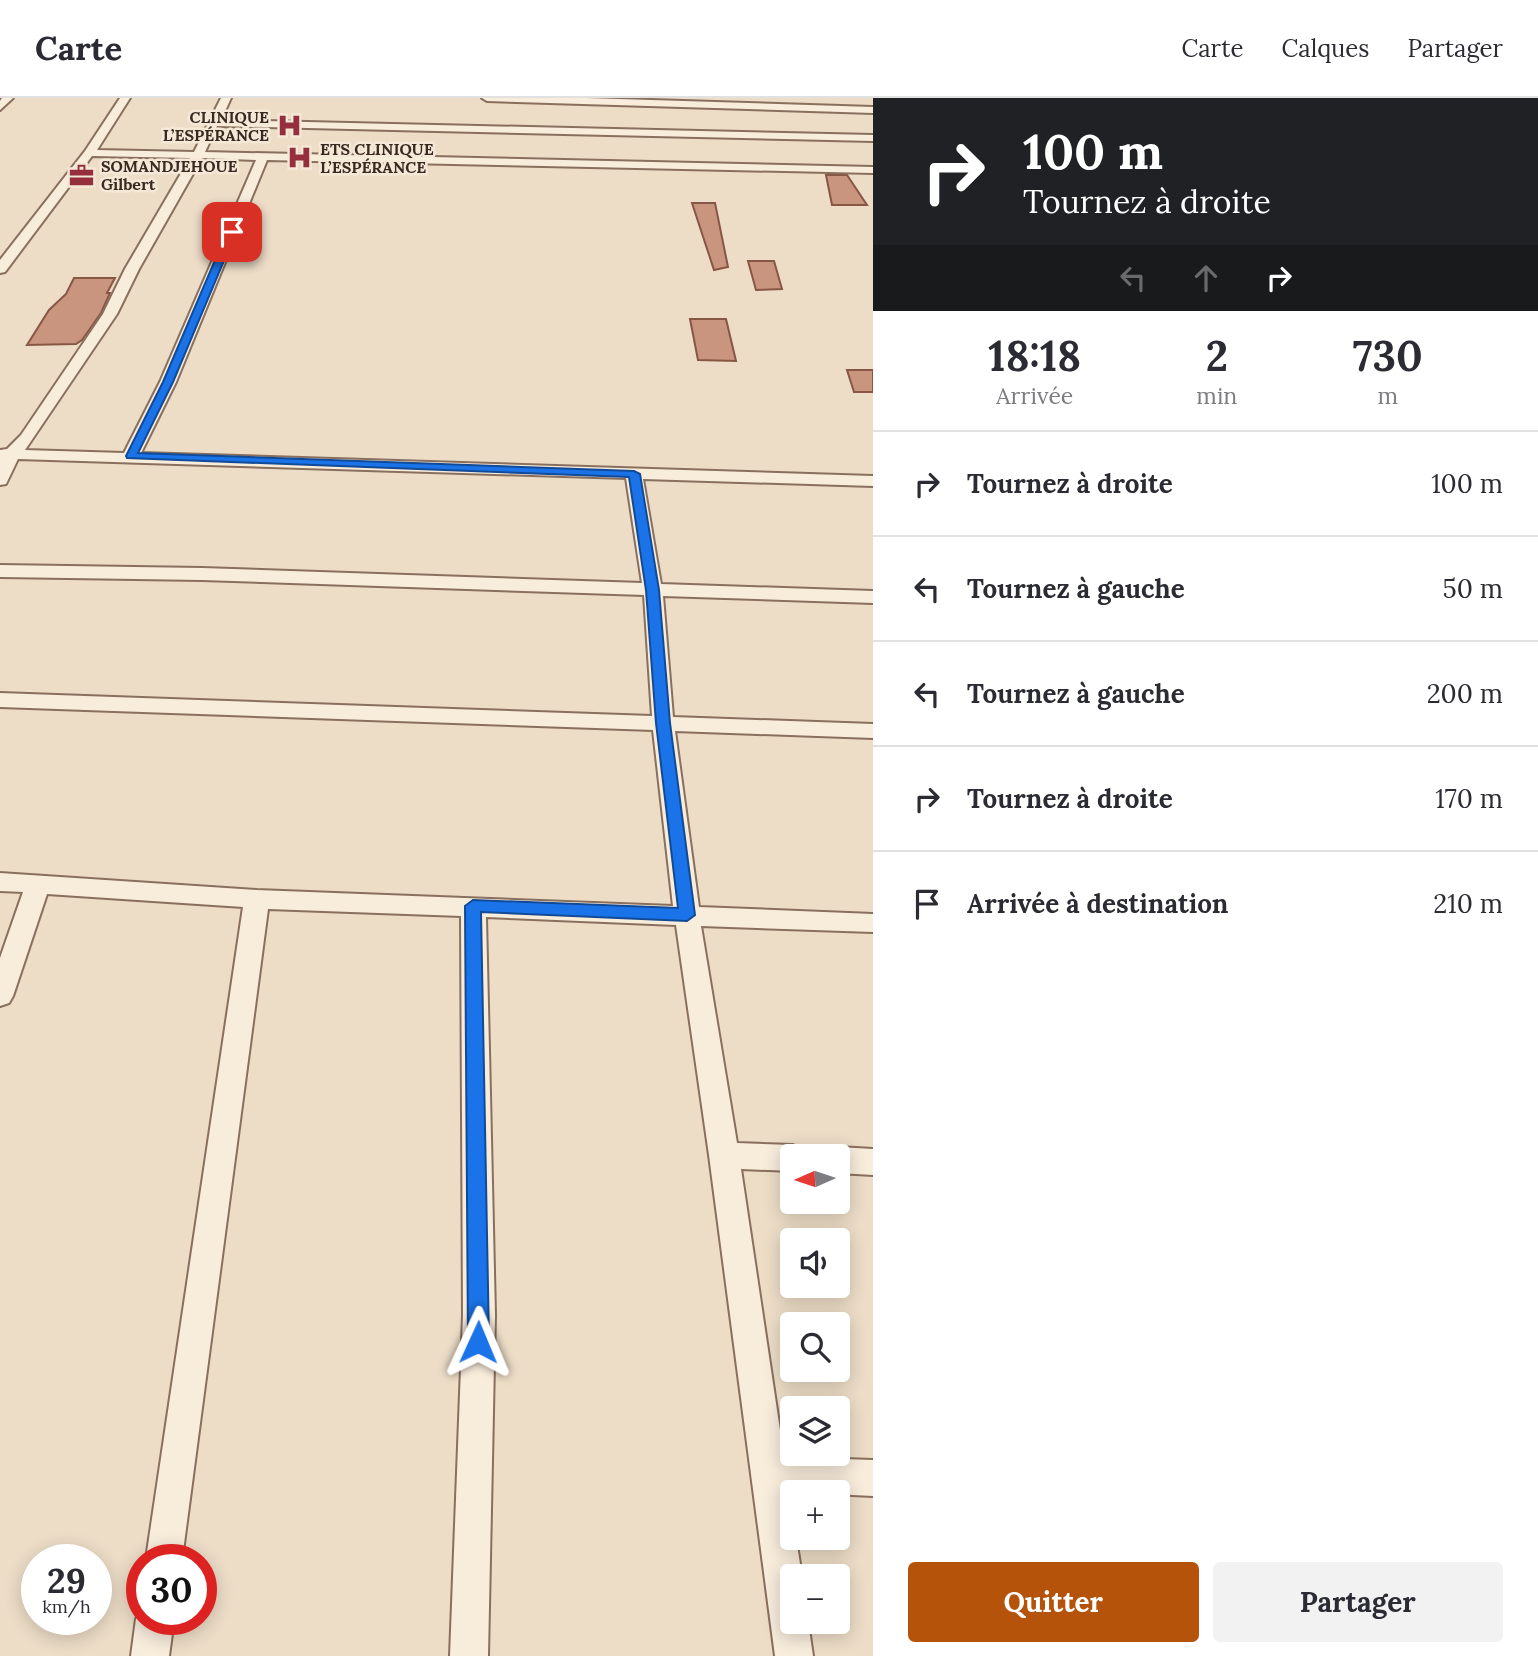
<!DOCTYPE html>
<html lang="fr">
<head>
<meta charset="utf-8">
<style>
  body { margin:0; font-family:Lora,serif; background:#f2f2f3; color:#2b2b33; height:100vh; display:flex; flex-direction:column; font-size:26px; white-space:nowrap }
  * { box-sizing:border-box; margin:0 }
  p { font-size:23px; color:#7c7c81 }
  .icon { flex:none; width:38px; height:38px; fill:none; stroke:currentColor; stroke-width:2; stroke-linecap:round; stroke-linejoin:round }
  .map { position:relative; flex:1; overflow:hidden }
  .side { display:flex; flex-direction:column; background:#fff; width:665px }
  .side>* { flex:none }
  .hud { background:#202124; color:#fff; overflow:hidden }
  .needle { width:46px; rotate:267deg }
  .controls { position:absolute; left:780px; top:1046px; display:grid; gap:14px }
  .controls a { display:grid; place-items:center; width:70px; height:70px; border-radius:7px; background:#fff; box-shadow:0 4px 18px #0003; font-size:35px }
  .speed { position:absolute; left:21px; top:1446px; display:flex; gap:14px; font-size:35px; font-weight:700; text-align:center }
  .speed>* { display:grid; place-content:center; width:91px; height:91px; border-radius:50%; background:#fff; box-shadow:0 4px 18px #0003; line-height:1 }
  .speed small { font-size:18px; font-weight:400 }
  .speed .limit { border:10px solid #d22; background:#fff; color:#111 }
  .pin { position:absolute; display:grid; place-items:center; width:60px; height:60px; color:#fff; margin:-30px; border-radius:14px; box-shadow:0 4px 10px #0006 }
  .me { position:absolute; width:77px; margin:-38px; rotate:1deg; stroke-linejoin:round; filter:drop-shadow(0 0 5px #0008) }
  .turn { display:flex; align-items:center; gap:24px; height:147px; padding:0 35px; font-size:32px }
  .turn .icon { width:91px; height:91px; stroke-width:2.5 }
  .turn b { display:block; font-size:49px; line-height:60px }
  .lanes { display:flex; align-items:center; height:66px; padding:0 35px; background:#0003; justify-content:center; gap:35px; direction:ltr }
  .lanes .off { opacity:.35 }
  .eta { display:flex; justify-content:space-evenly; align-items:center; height:119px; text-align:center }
  .eta b { font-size:42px; font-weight:700; line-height:49px }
  .cta { display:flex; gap:14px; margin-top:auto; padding:14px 35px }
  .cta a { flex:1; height:80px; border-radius:7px; background:#b45309; color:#fff; font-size:28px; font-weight:700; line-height:80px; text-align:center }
  .cta a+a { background:#f2f2f3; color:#2b2b33 }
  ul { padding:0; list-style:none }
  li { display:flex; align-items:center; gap:21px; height:105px; padding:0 35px; border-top:2px solid #e1e1e2 }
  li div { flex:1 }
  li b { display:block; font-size:26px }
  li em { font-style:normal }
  header { display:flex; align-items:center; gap:42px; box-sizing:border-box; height:98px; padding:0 35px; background:#fff; border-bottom:2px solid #e1e1e2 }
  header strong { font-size:33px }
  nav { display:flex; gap:38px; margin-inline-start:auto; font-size:24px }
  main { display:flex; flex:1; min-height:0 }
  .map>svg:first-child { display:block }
  .building { fill:#ca957f; stroke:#875644; stroke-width:2 }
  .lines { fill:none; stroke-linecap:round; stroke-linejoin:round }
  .street-casing { stroke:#896f5d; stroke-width:4 }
  .street { fill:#f8ecdb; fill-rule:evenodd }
  .route { fill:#1a73e8; stroke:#114b97; stroke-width:2 }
  .labels { text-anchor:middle; stroke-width:5; stroke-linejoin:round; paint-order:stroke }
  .far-poi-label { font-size:16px; font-weight:bold; fill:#392920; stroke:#f5e8d7; text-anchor:start }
</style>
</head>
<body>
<header>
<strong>Carte</strong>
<nav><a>Carte</a><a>Calques</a><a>Partager</a></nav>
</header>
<main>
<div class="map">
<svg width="873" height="1558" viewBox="0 0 873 1558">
  <rect width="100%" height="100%" fill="#edddc7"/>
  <!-- building -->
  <path class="building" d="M826,77H847L867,107H832Z
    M692,105H715L728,169L714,172Z
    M748,163H774L782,191L756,192Z
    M74,180H115L107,195H110L101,215L82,242L76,246L27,247L49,212L66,196Z
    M690,221H726L736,263L698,262Z
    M847,272H873V294H854Z"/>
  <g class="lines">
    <defs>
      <path id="street" d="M2,0H13L0,12V3Z
        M120,0H130L97,52L194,54L221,0H231L221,22L873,37V43L217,28L205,54L873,69V75L267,62L176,284L141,355L873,378V388L643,381L661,486L873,493V505L663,498L673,619L873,626V640L675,633L699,809L873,816V834L701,828L737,1045L793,1047L803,1051L807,1059H793V1073L741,1071L784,1359L873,1362V1398L789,1394L793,1440H796L802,1479H793V1524H808L813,1558H775L709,1057L676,827L486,819L495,1217L488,1558H450L463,1217L461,818L268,811L182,1461H146L243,809L47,796L13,898L9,905L0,908V860L23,794L0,793V775L257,792L673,808L653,632L0,609V595L652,618L644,497L202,482L0,479V467L202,470L642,485L626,380L18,361L6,386L0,387V352L7,351L21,337L103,216L125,171L190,60L92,58L5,174L0,175V162L85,53ZM202,60L256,62L160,284L124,355L25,352L117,216L139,171Z
        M482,0H587L873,9V15L487,3Z
        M838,1049L873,1051V1077L838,1075V1059H825L828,1053Z
        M142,1507V1521H174L169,1558H131L136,1521Z"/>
    </defs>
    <!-- street casing -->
    <use href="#street" class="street-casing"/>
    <!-- street -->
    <use href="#street" class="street"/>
  </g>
  <!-- route -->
  <path class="route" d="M232,132L236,134L173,284L138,355L634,373L640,376L659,492L670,625L695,817L687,823L481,814L489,1244L486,1252L478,1255L471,1252L468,1244L465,808L473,802L678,810L656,625L646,492L629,379L127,360L126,358L163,284L227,134Z"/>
  <!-- icons -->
  <defs>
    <symbol id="hospital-bare" viewBox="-9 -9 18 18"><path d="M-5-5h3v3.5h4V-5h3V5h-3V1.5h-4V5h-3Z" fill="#962f3d" stroke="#f5e8d7" stroke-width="2.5" paint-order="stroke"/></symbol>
    <symbol id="office-bare" viewBox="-9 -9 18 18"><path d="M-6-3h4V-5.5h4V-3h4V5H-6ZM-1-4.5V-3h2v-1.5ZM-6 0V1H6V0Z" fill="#962f3d" stroke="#f5e8d7" stroke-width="2.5" paint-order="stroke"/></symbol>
  </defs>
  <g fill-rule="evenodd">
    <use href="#hospital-bare" x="272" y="10" width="35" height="35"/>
    <use href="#hospital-bare" x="282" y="42" width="35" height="35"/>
    <use href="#office-bare" x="64" y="60" width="35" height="35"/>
  </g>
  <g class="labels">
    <!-- far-poi labels -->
    <g class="far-poi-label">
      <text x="269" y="25" text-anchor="end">CLINIQUE<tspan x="269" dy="18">L’ESPÉRANCE</tspan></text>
      <text x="320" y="57">ETS CLINIQUE<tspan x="320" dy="18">L’ESPÉRANCE</tspan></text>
      <text x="101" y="74">SOMANDJEHOUE<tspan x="101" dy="18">Gilbert</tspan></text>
    </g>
  </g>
</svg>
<div class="controls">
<a><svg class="needle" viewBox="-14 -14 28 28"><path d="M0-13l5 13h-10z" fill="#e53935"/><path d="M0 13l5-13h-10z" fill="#7c7c81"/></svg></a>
<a><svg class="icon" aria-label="sound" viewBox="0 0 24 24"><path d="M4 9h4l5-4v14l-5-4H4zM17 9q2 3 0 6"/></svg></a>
<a><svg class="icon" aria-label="search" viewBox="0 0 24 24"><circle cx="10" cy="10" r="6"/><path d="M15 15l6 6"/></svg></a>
<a><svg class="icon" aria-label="layers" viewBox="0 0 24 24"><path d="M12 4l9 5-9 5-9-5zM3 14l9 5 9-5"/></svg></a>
<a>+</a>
<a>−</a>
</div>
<div class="speed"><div>29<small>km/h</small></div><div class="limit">30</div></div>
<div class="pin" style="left:232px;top:134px;background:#d93025"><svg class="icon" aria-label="arrive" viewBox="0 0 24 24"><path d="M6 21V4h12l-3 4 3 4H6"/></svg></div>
<svg class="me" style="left:478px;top:1244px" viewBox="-20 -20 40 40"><path d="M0-17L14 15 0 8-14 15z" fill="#1a73e8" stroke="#fff" stroke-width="4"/></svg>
</div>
<section class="side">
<div class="hud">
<div class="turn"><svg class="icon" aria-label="right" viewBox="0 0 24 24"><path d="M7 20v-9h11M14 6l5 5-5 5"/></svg><div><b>100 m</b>Tournez à droite</div></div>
<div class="lanes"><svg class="icon off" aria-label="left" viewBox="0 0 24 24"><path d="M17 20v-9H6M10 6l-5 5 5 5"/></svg><svg class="icon off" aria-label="ahead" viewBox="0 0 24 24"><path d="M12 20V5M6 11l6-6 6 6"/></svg><svg class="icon" aria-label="right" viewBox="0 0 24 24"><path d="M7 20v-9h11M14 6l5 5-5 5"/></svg></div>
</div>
<div class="eta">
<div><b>18:18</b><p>Arrivée</p></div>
<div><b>2</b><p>min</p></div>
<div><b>730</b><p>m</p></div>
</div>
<ul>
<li><svg class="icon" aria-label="right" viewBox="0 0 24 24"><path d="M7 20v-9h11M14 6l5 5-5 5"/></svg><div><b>Tournez à droite</b></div><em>100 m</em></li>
<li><svg class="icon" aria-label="left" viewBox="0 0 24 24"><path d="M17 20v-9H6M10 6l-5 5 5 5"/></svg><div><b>Tournez à gauche</b></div><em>50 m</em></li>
<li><svg class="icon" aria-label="left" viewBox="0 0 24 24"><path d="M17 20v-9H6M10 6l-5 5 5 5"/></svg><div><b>Tournez à gauche</b></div><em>200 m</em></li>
<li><svg class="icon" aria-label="right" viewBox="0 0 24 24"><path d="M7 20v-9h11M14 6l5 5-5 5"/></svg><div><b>Tournez à droite</b></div><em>170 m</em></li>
<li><svg class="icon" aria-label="arrive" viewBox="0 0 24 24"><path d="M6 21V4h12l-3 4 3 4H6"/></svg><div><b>Arrivée à destination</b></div><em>210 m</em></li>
</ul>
<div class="cta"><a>Quitter</a><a>Partager</a></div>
</section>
</main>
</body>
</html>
